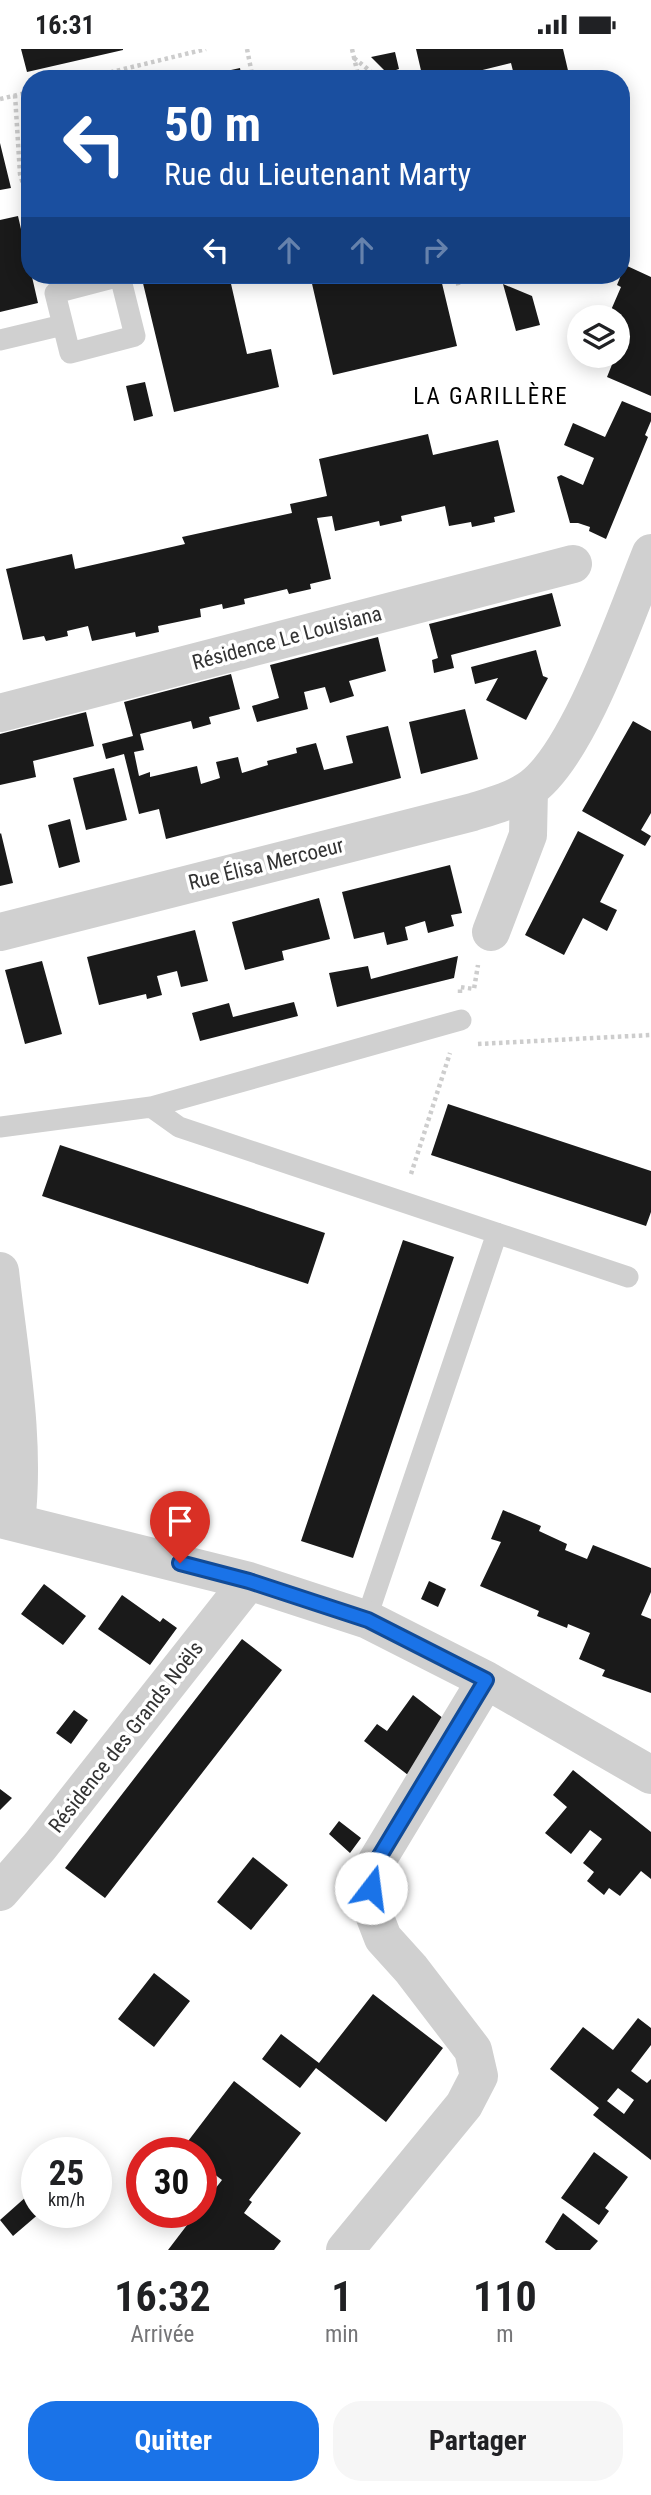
<!DOCTYPE html>
<html lang="fr">
<head>
<meta charset="utf-8">
<style>
  body { margin:0; font-family:"Roboto Condensed",sans-serif; background:#f6f6f6; color:#202124; height:100vh; display:flex; flex-direction:column; font-size:26px; white-space:nowrap }
  * { box-sizing:border-box; margin:0 }
  p { font-size:23px; color:#757577 }
  .icon { flex:none; width:38px; height:38px; fill:none; stroke:currentColor; stroke-width:2; stroke-linecap:round; stroke-linejoin:round }
  .map { position:relative; height:2201px; overflow:hidden }
  .details { display:flex; flex-direction:column; background:#fff; flex:1 }
  .details>* { flex:none }
  .hud { position:absolute; left:21px; top:21px; width:609px; height:214px; border-radius:28px; box-shadow:0 4px 18px #0003; background:#1a4fa0; color:#fff; overflow:hidden }
  .tools { position:absolute; left:567px; top:256px; display:grid; gap:14px }
  .tools a { display:grid; place-items:center; width:63px; height:63px; border-radius:50%; background:#fff; box-shadow:0 4px 18px #0003; font-size:35px }
  .speed { position:absolute; left:21px; top:2088px; display:flex; gap:14px; font-size:35px; font-weight:700; text-align:center }
  .speed>* { display:grid; place-content:center; width:91px; height:91px; border-radius:50%; background:#fff; box-shadow:0 4px 18px #0003; line-height:1 }
  .speed small { font-size:18px; font-weight:400 }
  .speed .limit { border:10px solid #d22; background:#fff; color:#111 }
  .pin { position:absolute; display:grid; place-items:center; width:60px; height:60px; color:#fff; margin:-72px -30px; border-radius:50% 50% 50% 0; rotate:-45deg; box-shadow:0 0 7px #0007 }
  .pin .icon { rotate:45deg }
  .me { position:absolute; width:77px; margin:-38px; rotate:15deg; stroke-linejoin:round; filter:drop-shadow(0 0 5px #0008) }
  .turn { display:flex; align-items:center; gap:24px; height:147px; padding:0 28px; font-size:32px }
  .turn .icon { width:91px; height:91px; stroke-width:2.5 }
  .turn b { display:block; font-size:49px; line-height:60px }
  .lanes { display:flex; align-items:center; height:66px; padding:0 28px; background:#0003; justify-content:center; gap:35px; direction:ltr }
  .lanes .off { opacity:.35 }
  .eta { display:flex; justify-content:space-evenly; align-items:center; height:119px; text-align:center }
  .eta b { font-size:42px; font-weight:700; line-height:49px }
  .action { display:flex; gap:14px; margin-top:auto; padding:14px 28px }
  .action a { flex:1; height:80px; border-radius:28px; background:#1a73e8; color:#fff; font-size:28px; font-weight:700; line-height:80px; text-align:center }
  .action a+a { background:#f6f6f6; color:#202124 }
  .status { display:flex; justify-content:space-between; align-items:center; height:49px; padding:0 35px; background:#fff; direction:ltr }
  .status svg { height:19px; fill:currentColor }
  .map>svg:first-child { display:block }
  .building { fill:#1a1a1a; fill-rule:evenodd }
  .lines { fill:none; stroke-linecap:round; stroke-linejoin:round }
  .path { stroke:#cdcdcd; stroke-width:4.5; stroke-dasharray:3.5 3.5; stroke-linecap:butt }
  .lane { stroke:#d0d0d0; stroke-width:21 }
  .street { stroke:#d0d0d0; stroke-width:38 }
  .route-casing { stroke:#114b97; stroke-width:18 }
  .route { stroke:#1a73e8; stroke-width:12 }
  .labels { text-anchor:middle; stroke-width:7; stroke-linejoin:round; paint-order:stroke }
  .street-label { font-size:21px; fill:#333; stroke:#fff }
  .neighbourhood-label { font-size:23px; letter-spacing:2px; fill:#000; stroke:#fff }
</style>
</head>
<body>
<div class="status"><b>16:31</b><svg viewBox="0 0 49 12"><path d="M0 12V9h3v3zM5 12V6h3v6zM10 12V3h3v9zM15 12V0h3v12zM26 1h20v11H26zM47 4h2v5h-2z"/></svg></div>
<div class="map">
<svg width="651" height="2201" viewBox="0 0 651 2201">
  <rect width="100%" height="100%" fill="#fff"/>
  <!-- building -->
  <path class="building" d="M21,0H123V1L27,23Z
    M416,0H563L570,30H515L511,14L446,30H423Z
    M395,3L399,20L387,24L371,8Z
    M240,19L242,30H204V27Z
    M0,94L11,139L0,141Z
    M18,167L38,254L0,263V171Z
    M625,216L651,228V347L607,328L613,313L597,307L618,306V268H608L621,238L617,236Z
    M141,226H229L247,305L271,300L279,338L174,363Z
    M310,226H440L457,297L333,326Z
    M503,235L532,247L540,276L516,282Z
    M145,333L153,367L134,372L126,337Z
    M622,352L651,364V372L645,386L648,388L606,490L589,482L590,478L578,474H570L557,428L561,426L583,436L594,409L564,396L573,374L605,388Z
    M428,385L433,406L498,391L515,463L494,468L495,473L472,478L471,473L449,477L445,457L401,467L402,472L380,477L379,472L335,482L332,467L317,469L331,530L310,535L311,540L289,545L287,540L244,550L245,555L223,560L222,555L200,560L201,568L158,577L159,583L136,588L135,583L92,592L88,577L67,582L68,587L46,592L44,587L23,591L6,520L72,505L75,520L185,495L182,488L292,464L290,455L327,447L319,410Z
    M552,544L561,577L451,606L454,619L434,624L432,611L438,609L429,575Z
    M378,588L386,622L349,632L354,647L330,654L325,638L304,643L308,660L257,673L252,657L279,649L270,616Z
    M536,601L543,627L548,629L526,671L486,651L498,629L475,635L471,618Z
    M231,625L240,660L209,668L211,675L193,680L191,672L140,685L144,701L134,703L139,727L150,723V728L197,717L201,735L220,729L216,713L238,708L242,724L268,716L267,712L297,704L296,699L316,694L324,721L353,714L346,687L388,677L401,729L166,790L159,760L139,765L124,705L106,710L102,695L133,687L124,653Z
    M465,660L478,710L421,725L409,673Z
    M86,663L94,697L33,712L36,728L0,736V685Z
    M633,672L651,682V764L641,781L651,787L645,797L582,762Z
    M114,719L127,771L86,781L73,729Z
    M70,770L80,813L59,819L48,776Z
    M578,782L624,806L600,853L617,861L607,882L583,869L564,906L525,886Z
    M1,784L13,834L0,837V785Z
    M450,816L462,864L451,866L454,877L428,884L425,872L405,878L408,891L387,896L384,883L354,890L342,843Z
    M319,849L330,890L282,902L284,911L245,921L232,873Z
    M195,881L208,932L181,938L177,922L157,927L162,946L147,950L146,945L99,956L87,908Z
    M458,907L454,929L337,958L329,924L368,917L371,930Z
    M42,912L62,985L25,995L5,921Z
    M294,953L298,967L200,992L192,964L229,954L233,968Z
    M448,1055L651,1122V1163L646,1177L431,1106Z
    M60,1096L325,1184L308,1235L42,1147Z
    M403,1191L454,1208L353,1509L301,1492Z
    M503,1461L541,1477L539,1482L567,1495L565,1501L587,1510L593,1496L651,1519V1543L641,1566L651,1570V1644L602,1627L605,1621L579,1610L590,1584L568,1575L567,1579L537,1567L539,1562L480,1537L501,1493L491,1490Z
    M429,1532L446,1540L438,1558L421,1550Z
    M44,1535L86,1567L63,1596L21,1565Z
    M122,1546L160,1573L163,1569L177,1579L150,1616L98,1580Z
    M242,1590L282,1621L105,1849L65,1819Z
    M413,1646L448,1673L408,1726L364,1692L377,1675L387,1682Z
    M74,1661L88,1671L71,1695L56,1684Z
    M573,1721L651,1783V1830L641,1822L620,1847L609,1839L604,1846L587,1832L594,1823L583,1814L602,1790L590,1781L571,1805L545,1784L567,1758L553,1746Z
    M0,1740L12,1749L0,1761Z
    M339,1772L361,1789L350,1804L329,1785Z
    M253,1808L288,1836L251,1881L217,1853Z
    M154,1924L190,1952L154,1998L118,1970Z
    M373,1945L443,1999L386,2073L316,2019L300,2039L262,2010L281,1985L319,2014Z
    M638,1969L651,1979V1996L631,2022L647,2034L651,2030V2111L593,2066L599,2059L550,2020L583,1978L613,2001ZM618,2039L634,2051L624,2065L607,2052Z
    M234,2032L301,2084L249,2151L252,2153L244,2164L281,2192L274,2201H168L197,2163H201V2158L222,2131L201,2115V2104H186L182,2100Z
    M594,2103L628,2128L605,2159L609,2162L599,2176L561,2149Z
    M27,2147L37,2155V2163H41L13,2187L0,2171Z
    M563,2164L598,2192L590,2201H556L545,2193Z"/>
  <g class="lines">
    <!-- path -->
    <path class="path" d="M247,0L253,30
      M352,0L359,30
      M354,9L380,30
      M83,30L206,0
      M493,30L501,28
      M15,46L20,125L30,158
      M0,50L30,43
      M456,226L459,239
      M460,944V938L474,940L478,916
      M478,995L651,986
      M411,1125L450,1004"/>
    <!-- lane -->
    <path class="lane" d="M0,291L63,276L70,304L135,287L120,227L55,244L63,276
      M151,1058L179,1078L628,1228
      M0,1078L151,1058L461,971
      M366,1571L497,1184"/>
    <!-- street -->
    <path class="street" d="M0,664L573,515
      M0,883L473,763C492,757 511,752 528,741C578,709 627,563 651,504
      M491,883L528,786L529,741
      M0,1222C9,1305 26,1390 16,1474
      M0,1470L249,1532L368,1571L486,1631L651,1726
      M0,1843L40,1797L249,1532
      M345,2201L464,2056L479,2027L473,2001L411,1920L383,1889L371,1858L372,1820L486,1631"/>
  </g>
  <g class="lines">
    <defs>
      <path id="route" d="M180,1514L249,1532L368,1571L486,1631L372,1820L371,1839"/>
    </defs>
    <!-- route casing -->
    <use href="#route" class="route-casing"/>
    <!-- route -->
    <use href="#route" class="route"/>
  </g>
  <g class="labels">
    <!-- street labels -->
    <g class="street-label">
      <text transform="translate(287 589) rotate(-15)" y="7">Résidence Le Louisiana</text>
      <text transform="translate(266 815) rotate(-14)" y="7">Rue Élisa Mercoeur</text>
      <text transform="translate(126 1688) rotate(-52)" y="7">Résidence des Grands Noëls</text>
    </g>
    <!-- neighbourhood labels -->
    <g class="neighbourhood-label">
      <text x="491" y="355">LA GARILLÈRE</text>
    </g>
  </g>
</svg>
<div class="tools">
<a><svg class="icon" aria-label="layers" viewBox="0 0 24 24"><path d="M12 4l9 5-9 5-9-5zM3 14l9 5 9-5"/></svg></a>
</div>
<div class="speed"><div>25<small>km/h</small></div><div class="limit">30</div></div>
<div class="pin" style="left:180px;top:1514px;background:#d93025"><svg class="icon" aria-label="arrive" viewBox="0 0 24 24"><path d="M6 21V4h12l-3 4 3 4H6"/></svg></div>
<svg class="me" style="left:371px;top:1839px" viewBox="-20 -20 40 40"><circle r="19" fill="#fff"/><path d="M0-13L10 11 0 6-10 11z" fill="#1a73e8"/></svg>
<div class="hud">
<div class="turn"><svg class="icon" aria-label="left" viewBox="0 0 24 24"><path d="M17 20v-9H6M10 6l-5 5 5 5"/></svg><div><b>50 m</b>Rue du Lieutenant Marty</div></div>
<div class="lanes"><svg class="icon" aria-label="left" viewBox="0 0 24 24"><path d="M17 20v-9H6M10 6l-5 5 5 5"/></svg><svg class="icon off" aria-label="ahead" viewBox="0 0 24 24"><path d="M12 20V5M6 11l6-6 6 6"/></svg><svg class="icon off" aria-label="ahead" viewBox="0 0 24 24"><path d="M12 20V5M6 11l6-6 6 6"/></svg><svg class="icon off" aria-label="right" viewBox="0 0 24 24"><path d="M7 20v-9h11M14 6l5 5-5 5"/></svg></div>
</div>
</div>
<section class="details">
<div class="eta">
<div><b>16:32</b><p>Arrivée</p></div>
<div><b>1</b><p>min</p></div>
<div><b>110</b><p>m</p></div>
</div>
<div class="action"><a>Quitter</a><a>Partager</a></div>
</section>
</body>
</html>
